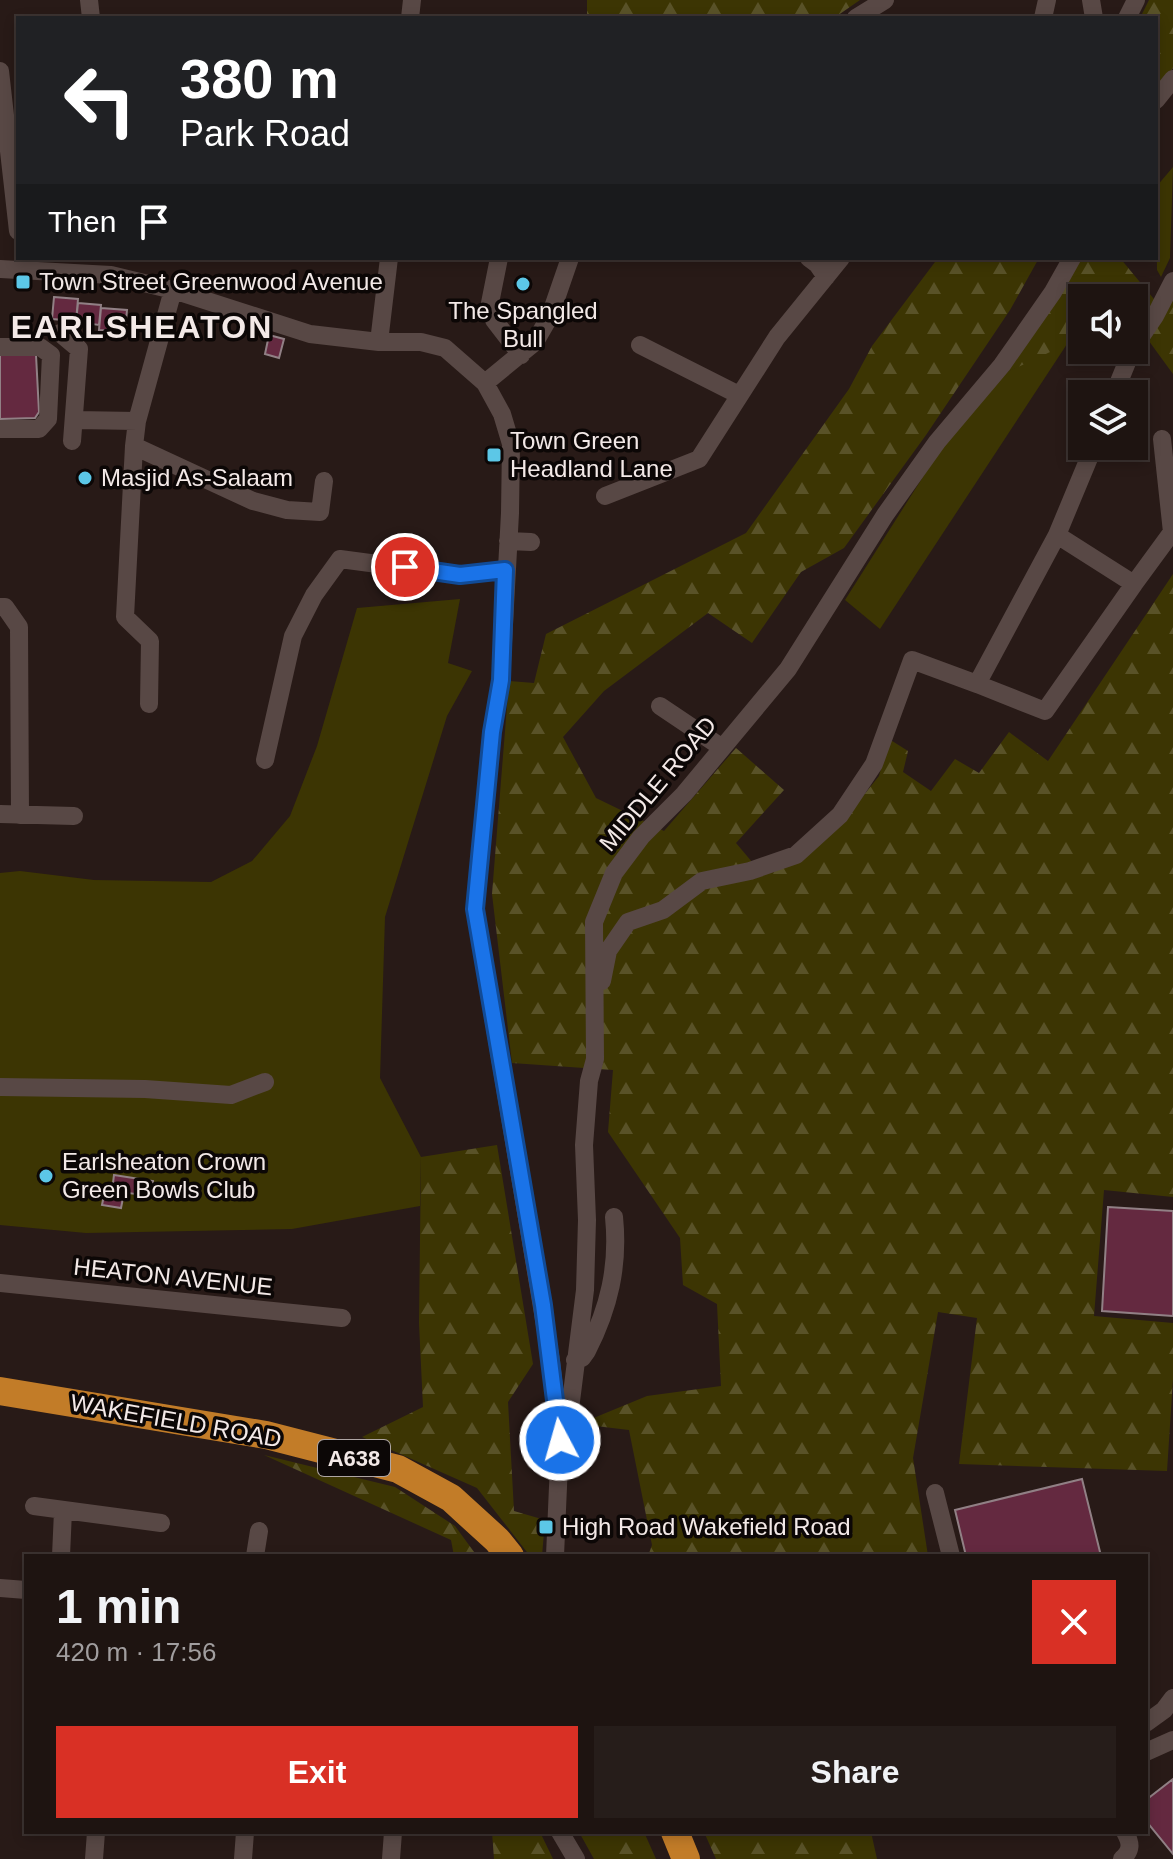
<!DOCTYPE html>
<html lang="en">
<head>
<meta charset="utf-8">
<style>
  body { margin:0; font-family:Helvetica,sans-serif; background:#261d1a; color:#f1f3f6; height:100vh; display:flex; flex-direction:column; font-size:30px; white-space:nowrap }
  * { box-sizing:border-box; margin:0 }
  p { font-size:26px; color:#a19e9f }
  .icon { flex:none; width:44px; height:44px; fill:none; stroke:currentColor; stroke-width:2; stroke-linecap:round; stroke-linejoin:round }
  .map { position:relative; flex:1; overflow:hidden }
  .sheet { position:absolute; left:24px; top:1554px; width:1124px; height:280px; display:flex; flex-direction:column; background:#1e1411; border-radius:0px; box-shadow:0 4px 12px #0003,0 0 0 2px #3c3331 }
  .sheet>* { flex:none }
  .banner { position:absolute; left:16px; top:16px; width:1142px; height:244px; border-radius:0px; box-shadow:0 4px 12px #0003,0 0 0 2px #3c3331; background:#202124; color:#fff; overflow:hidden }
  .controls { position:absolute; left:1068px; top:284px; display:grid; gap:16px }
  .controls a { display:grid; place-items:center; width:80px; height:80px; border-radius:0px; background:#1e1411; box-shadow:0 4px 12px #0003,0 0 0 2px #3c3331; font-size:40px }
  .pin { position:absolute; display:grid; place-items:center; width:68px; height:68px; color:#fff; margin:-34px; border:4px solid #fff; border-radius:50%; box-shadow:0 2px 8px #0007 }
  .me { position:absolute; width:88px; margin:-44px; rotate:354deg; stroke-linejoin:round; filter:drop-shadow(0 0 6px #0008) }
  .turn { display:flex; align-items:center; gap:28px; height:168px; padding:0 32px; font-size:36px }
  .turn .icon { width:104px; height:104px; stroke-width:2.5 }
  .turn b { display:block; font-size:56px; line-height:68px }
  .then { display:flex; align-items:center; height:76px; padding:0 32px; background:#0003; gap:16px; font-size:30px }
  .round { display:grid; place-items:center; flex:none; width:84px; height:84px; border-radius:0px; background:#261d1a }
  .headline { display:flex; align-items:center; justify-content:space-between; height:136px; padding:0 32px }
  h1 { font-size:48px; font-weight:800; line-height:60px }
  .action { display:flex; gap:16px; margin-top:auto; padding:16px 32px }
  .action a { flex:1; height:92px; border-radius:0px; background:#d93025; color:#fff; font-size:32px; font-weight:800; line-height:92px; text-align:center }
  .action a+a { background:#261d1a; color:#f1f3f6 }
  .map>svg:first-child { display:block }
  .green { fill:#3c3503 }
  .forest { fill:url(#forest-firs) }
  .building { fill:#642940; stroke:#918085; stroke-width:2 }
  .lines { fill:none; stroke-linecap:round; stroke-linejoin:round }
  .minor { stroke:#584845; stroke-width:18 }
  .highway { stroke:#c27c28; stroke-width:28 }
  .route-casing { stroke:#114b97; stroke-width:20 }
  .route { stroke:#1a73e8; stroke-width:14 }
  .poi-dot { fill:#5cc7e7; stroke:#0c0706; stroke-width:3 }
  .labels { text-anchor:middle; stroke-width:7; stroke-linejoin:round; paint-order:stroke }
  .shield { fill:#0c0706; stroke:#aea5a4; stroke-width:2 }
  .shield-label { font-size:22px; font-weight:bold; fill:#f3e9e7 }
  .poi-label { font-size:24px; fill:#f3e9e7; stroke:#0c0706; text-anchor:start }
  .street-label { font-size:24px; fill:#f3e9e7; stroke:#0c0706 }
  .district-label { font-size:32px; font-weight:bold; letter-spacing:2px; fill:#f3e9e7; stroke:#0c0706 }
</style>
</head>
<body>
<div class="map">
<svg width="1173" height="1859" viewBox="0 0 1173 1859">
  <defs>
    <pattern id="forest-firs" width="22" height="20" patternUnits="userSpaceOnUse" patternTransform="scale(2)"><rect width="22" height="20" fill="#3c3503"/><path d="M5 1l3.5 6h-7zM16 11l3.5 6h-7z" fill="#595228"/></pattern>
  </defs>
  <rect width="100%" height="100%" fill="#281a17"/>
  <!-- green -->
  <path class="green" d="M1173,167L1170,258L1161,277L1157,270L1156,187Z
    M1069,341L880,629L845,600L940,450L1003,374Z
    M460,599L448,663L472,671L447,716L385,917L380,1078L421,1157L420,1206L292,1229L86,1233L0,1225V873L20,871L94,880L211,882L252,861L290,816L317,746L357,608Z"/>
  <!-- forest -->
  <path class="forest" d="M587,0H860L834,18H587Z
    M1149,0H1173V68L1156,89V18H1140Z
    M938,258H1039L1010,310L926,435L844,548L801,572L752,643L708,613L604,691L563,737L596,798L664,831L736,748L784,790L736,843L763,875L847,816L879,776L889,739L908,751L903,772L931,791L955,759L979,773L1009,732L1048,761L1173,574V1197L1104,1190L1094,1316L1173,1323V1379L1167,1471L959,1464L977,1318L938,1312L913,1458L928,1556H648L652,1545L629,1430L579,1424L647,1396L721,1386L717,1304L683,1285L680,1238L608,1132L613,1070L512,1063L492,894L509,681L534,683L546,634L746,533L849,389L872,346Z
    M1082,258H1120L1158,304L1173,296V374L1146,337L1134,330V298H1082V337L1003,374L1057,299Z
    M497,1145L533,1364L508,1402L514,1511L545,1520L542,1556H530L477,1488L362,1437L423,1407L419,1323L421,1157Z
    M264,1455L395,1487L455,1526L477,1556H454L451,1540Z
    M492,1832H540L553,1859H494Z
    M579,1832H644L656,1859H594Z
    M704,1832H871L877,1859H716Z"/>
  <!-- building -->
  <path class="building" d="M54,297L78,299L76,321L52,319Z
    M78,303L101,305L99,325L76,322Z
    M101,308L127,310L125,332L99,330Z
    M269,335L284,339L279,358L265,354Z
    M0,353L36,355L39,412L35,418L0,419Z
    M114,1175L153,1181L151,1196L112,1191Z
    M104,1195L123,1198L121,1208L102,1205Z
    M1108,1207L1173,1211V1316L1102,1311Z
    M1082,1479L1101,1556H966L955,1510Z
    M1173,1779V1854L1146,1821V1800Z"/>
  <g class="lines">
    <!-- minor -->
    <path class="minor" d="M89,0L91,18
      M1091,0L1094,18
      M410,18L412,0
      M856,18L885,0
      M1043,18L1047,0
      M1127,18L1136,0
      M0,71L18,231
      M1156,100L1173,79
      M499,258L490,303L494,320L521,355
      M809,258L817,264L826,277
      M0,269L111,275L173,290L310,334L379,342H421L445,348L485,383L502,414L511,444L510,513L501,680L492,732L475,909L551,1361L560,1440L555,1556
      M173,290L137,421L134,446L253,501L287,510L320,512L324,481
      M60,333L79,349L72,441
      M379,342L389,258
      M640,345L739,395
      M0,347H40L51,355L48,419L39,429H0
      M1134,347L1155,316L1173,281
      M485,383L535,342L550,316L570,258
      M1114,394L1132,350
      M75,420L137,421
      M134,446L125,617L150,641L149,704
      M605,496L699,459L777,337L841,258
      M1057,535L1134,584L1172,532L1162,439
      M508,541L531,542
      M0,607H5L19,627L20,815
      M977,684L1045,711L1134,584
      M660,706L721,747
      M265,760L293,636L314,595L340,559L460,575L505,570
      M0,814L74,816
      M602,981L608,951L628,922L663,910L702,881L750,871L796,855L840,815L874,764L912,660L977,684L1057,535L1094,446
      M0,1087L145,1089L231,1095L265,1082
      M0,1283L342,1318
      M575,1360L582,1358L587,1351C609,1308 619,1266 614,1217
      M565,1436L568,1425L585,1290L587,1220L584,1145L589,1081L595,1059L594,922L614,873L641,837L684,794L788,669L885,515L937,442L1002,365L1053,292L1072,258
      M935,1493L951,1556
      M34,1506L161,1523
      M61,1556L63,1511
      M255,1556L259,1531
      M0,1588L26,1590
      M1146,1723L1164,1710L1173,1698
      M1146,1752L1173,1740
      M560,1832L576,1859
      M94,1859L96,1832
      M243,1859L245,1832
      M391,1859L393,1832
      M1122,1859C1132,1850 1131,1843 1125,1832"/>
    <!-- highway -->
    <path class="highway" d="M0,1391L266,1435L398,1469L451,1498L497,1540L510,1556
      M675,1832L686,1859"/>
  </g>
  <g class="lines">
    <defs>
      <path id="route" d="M405,567L460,575L505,570L501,680L492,732L475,909L543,1305L560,1440"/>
    </defs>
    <!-- route casing -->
    <use href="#route" class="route-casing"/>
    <!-- route -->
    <use href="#route" class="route"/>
  </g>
  <!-- markers -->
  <g class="poi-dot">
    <rect x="15" y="274" width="16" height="16" rx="4"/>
    <circle cx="523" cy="284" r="8"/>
    <rect x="486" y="447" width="16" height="16" rx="4"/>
    <circle cx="85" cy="478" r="8"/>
    <circle cx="46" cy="1176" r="8"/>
    <rect x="538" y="1519" width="16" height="16" rx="4"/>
  </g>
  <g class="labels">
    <!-- shield labels -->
    <rect class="shield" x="318" y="1440" width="72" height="36" rx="6"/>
    <g class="shield-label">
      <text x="354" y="1466">A638</text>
    </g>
    <!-- poi labels -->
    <g class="poi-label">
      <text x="39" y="290">Town Street Greenwood Avenue</text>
      <text x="523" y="319" text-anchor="middle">The Spangled<tspan x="523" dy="28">Bull</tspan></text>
      <text x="510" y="449">Town Green<tspan x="510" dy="28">Headland Lane</tspan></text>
      <text x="101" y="486">Masjid As-Salaam</text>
      <text x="62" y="1170">Earlsheaton Crown<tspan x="62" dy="28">Green Bowls Club</tspan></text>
      <text x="562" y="1535">High Road Wakefield Road</text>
    </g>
    <!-- street labels -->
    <g class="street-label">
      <text transform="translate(658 784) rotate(-50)" y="8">MIDDLE ROAD</text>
      <text transform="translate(173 1277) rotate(6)" y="8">HEATON AVENUE</text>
      <text transform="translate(176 1421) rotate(10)" y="8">WAKEFIELD ROAD</text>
    </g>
    <!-- district labels -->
    <g class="district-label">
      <text x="142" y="338">EARLSHEATON</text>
    </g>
  </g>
</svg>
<div class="controls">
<a><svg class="icon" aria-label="sound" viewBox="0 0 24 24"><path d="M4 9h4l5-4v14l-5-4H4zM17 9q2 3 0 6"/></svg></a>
<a><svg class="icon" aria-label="layers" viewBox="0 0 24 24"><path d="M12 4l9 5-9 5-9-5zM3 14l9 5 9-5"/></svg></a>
</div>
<div class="pin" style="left:405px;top:567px;background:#d93025"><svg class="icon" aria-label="arrive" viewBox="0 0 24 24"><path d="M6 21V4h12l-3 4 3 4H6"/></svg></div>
<svg class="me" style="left:560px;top:1440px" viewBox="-20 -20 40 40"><circle r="17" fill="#1a73e8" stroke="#fff" stroke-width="3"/><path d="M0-11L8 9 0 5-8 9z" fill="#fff"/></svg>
<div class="banner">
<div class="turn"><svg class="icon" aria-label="left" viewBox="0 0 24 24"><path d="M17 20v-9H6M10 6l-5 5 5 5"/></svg><div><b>380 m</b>Park Road</div></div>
<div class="then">Then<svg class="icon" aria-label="arrive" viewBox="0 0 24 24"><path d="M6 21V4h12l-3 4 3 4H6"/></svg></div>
</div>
<section class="sheet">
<div class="headline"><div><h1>1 min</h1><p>420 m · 17:56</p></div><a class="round" style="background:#d93025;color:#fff"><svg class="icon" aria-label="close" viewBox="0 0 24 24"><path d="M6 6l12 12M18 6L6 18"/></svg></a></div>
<div class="action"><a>Exit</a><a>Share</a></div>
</section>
</div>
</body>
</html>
